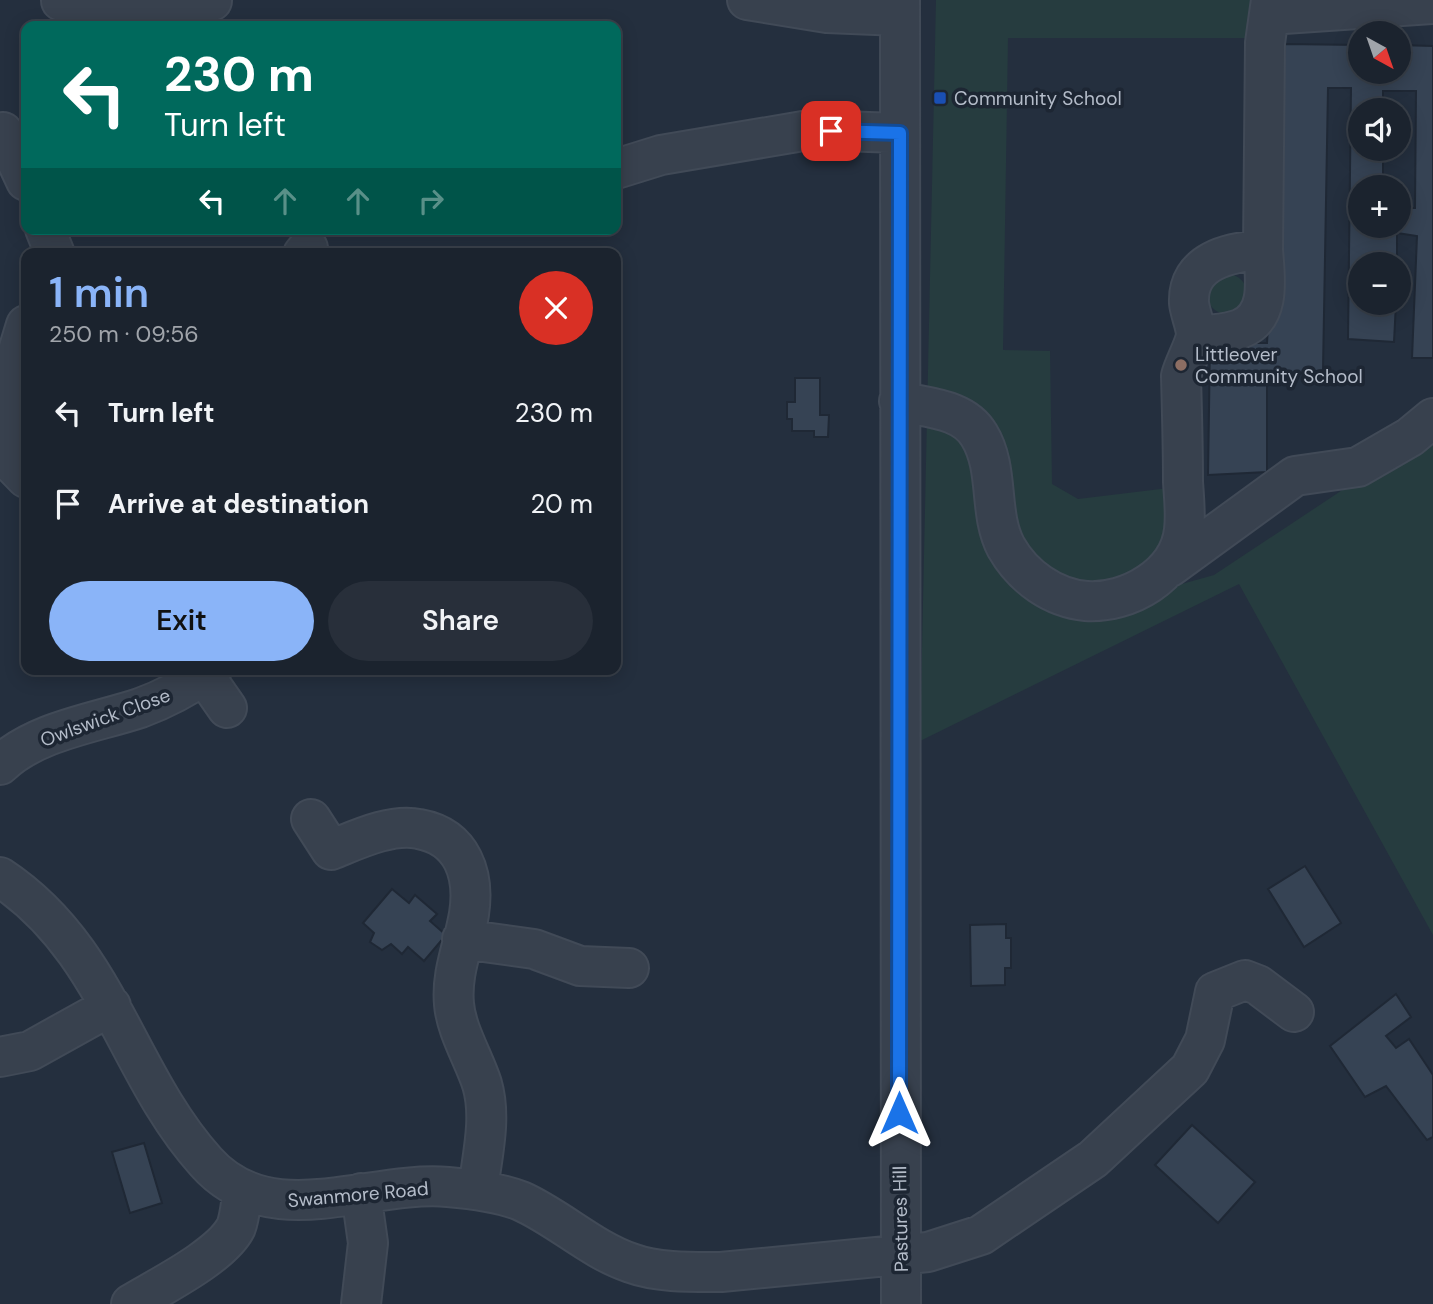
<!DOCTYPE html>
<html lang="en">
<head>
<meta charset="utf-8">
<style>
  body { margin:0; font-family:"DM Sans",sans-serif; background:#282f3a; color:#f1f3f6; height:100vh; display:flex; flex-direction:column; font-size:26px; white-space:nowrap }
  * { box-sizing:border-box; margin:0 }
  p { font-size:23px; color:#a0a4aa }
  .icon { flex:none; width:38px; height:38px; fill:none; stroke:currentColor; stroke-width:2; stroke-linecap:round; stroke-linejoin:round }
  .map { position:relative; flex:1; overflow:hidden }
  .sheet { position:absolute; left:21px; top:248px; width:600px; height:427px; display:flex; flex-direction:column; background:#1b232e; border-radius:14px; box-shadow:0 4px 18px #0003,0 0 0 2px #39404a }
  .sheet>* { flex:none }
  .banner { position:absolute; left:21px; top:21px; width:600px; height:214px; border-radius:14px; box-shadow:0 4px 18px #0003,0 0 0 2px #39404a; background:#00695c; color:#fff; overflow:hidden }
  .needle { width:46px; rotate:140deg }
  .fabs { position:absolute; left:1348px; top:21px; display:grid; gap:14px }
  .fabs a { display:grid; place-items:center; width:63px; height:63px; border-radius:50%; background:#1b232e; box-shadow:0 4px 18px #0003,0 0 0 2px #39404a; font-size:35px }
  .pin { position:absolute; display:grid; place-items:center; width:60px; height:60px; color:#fff; margin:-30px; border-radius:14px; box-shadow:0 4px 10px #0006 }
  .me { position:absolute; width:77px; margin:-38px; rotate:0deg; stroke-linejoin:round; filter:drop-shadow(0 0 5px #0008) }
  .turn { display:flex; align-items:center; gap:24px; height:147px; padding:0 28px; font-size:32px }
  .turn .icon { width:91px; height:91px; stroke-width:2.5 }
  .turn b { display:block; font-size:49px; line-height:60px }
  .lanes { display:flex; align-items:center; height:66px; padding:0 28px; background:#0003; justify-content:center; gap:35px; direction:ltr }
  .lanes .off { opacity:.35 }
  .round { display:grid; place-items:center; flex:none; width:74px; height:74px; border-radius:37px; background:#282f3a }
  .headline { display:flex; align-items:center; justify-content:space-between; height:119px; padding:0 28px }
  h1 { font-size:42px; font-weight:600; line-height:52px; color:#8ab4f8 }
  .action { display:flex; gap:14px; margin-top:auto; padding:14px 28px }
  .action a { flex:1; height:80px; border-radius:42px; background:#8ab4f8; color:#111; font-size:28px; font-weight:600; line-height:80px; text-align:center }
  .action a+a { background:#282f3a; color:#f1f3f6 }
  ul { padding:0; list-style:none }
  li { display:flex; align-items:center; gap:21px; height:91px; padding:0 28px }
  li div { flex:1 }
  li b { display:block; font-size:26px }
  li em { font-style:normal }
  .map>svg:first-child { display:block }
  .green { fill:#263c3f }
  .building { fill:#364354; stroke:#1f2835; stroke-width:2; fill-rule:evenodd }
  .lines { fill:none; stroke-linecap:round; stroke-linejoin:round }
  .minor-casing { stroke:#414a57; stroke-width:42 }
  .minor { stroke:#38414e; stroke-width:38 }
  .route-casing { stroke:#114b97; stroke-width:18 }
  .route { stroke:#1a73e8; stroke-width:12 }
  .transit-dot { fill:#1a4fb4; stroke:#1d2633; stroke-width:2.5 }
  .education-dot { fill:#8d6e63; stroke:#1d2633; stroke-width:2.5 }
  .labels { text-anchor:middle; stroke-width:7; stroke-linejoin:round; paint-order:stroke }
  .poi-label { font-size:19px; fill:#b4bcc9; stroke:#1d2633; text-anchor:start }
  .street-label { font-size:19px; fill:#b4bcc9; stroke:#1d2633 }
</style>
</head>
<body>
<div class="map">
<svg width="1433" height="1304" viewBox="0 0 1433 1304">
  <rect width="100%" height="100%" fill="#242f3e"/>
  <!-- green -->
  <path class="green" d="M936,0H1255L1247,38H1008L1003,350L1050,351L1052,484L1078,499L1169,488L1164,545L1146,594L1214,575L1433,430V935L1239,584L920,741Z
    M1207 294a20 20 0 1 1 40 0a20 20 0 1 1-40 0Z"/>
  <!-- building -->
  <path class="building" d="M1285,44L1360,45V72H1398V45L1433,46V358H1412L1417,236L1397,233V264H1360V303H1396L1394,342L1348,339L1351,88H1328L1323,370L1267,378V472L1208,475L1210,343H1267ZM1383,91H1416L1415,208H1398V226H1360V187H1383V149H1360V110H1383Z
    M795,378H820V415H829L828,437H814V431H792V419H787V402H795Z
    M1305,866L1341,923L1304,947L1268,889Z
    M392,889L409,903L415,895L437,914L430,921L446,935L424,961L408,947L402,954L391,944L382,950L370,942L374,933L363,923Z
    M1006,924V938H1011V968H1005V985L971,986L970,925Z
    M1396,994L1411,1017L1386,1036L1396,1048L1409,1039L1433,1075V1137L1427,1140L1386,1086L1365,1097L1330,1046Z
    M1192,1125L1255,1182L1218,1223L1155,1165Z
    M144,1143L162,1203L130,1213L112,1152Z"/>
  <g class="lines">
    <defs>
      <path id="minor" d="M747,0L827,13L900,16
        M900,0L901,1304
        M61,1H212
        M1269,15L1433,4
        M3,132L26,181
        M616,169L661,155L809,130L899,133
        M45,229L55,254
        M303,254L308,248
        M1196,337C1210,334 1227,334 1240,329C1272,317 1265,277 1263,250L1265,43L1271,0
        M899,401C926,408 963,408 979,435C1000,469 988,513 1006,547C1023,577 1053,598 1086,601C1128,604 1179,575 1184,530C1186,515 1184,498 1183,482C1183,447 1182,412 1181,376C1184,364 1195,345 1196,335C1196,326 1190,313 1189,303C1187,261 1229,252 1263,250
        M0,451L26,478
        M2,451L15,361L26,325
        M1170,567L1295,476L1358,467L1410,437L1433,418
        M204,675L227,708
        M0,765C35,731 95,723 140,708C165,699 190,685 212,670
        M311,819L331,850C356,840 391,823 419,829C463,837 475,875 469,914C464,945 451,972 454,1004C456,1030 474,1059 482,1084C492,1118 482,1156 478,1190
        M0,877C109,949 125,1072 206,1162C270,1234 368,1180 448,1187C471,1189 499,1192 521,1201C559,1218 592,1250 631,1263C658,1273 693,1272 721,1272L928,1252L981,1235L1093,1159L1190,1069L1205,1040L1215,992L1245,980L1258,985L1294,1012
        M462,939L534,949L580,966L629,968
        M0,1057L30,1051L111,1006
        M131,1304C159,1287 222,1256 236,1227C240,1217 241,1201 243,1190
        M361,1304L368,1243L361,1193"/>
    </defs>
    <!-- minor casing -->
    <use href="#minor" class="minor-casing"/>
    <!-- minor -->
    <use href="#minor" class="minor"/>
  </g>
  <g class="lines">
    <defs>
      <path id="route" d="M831,131L900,133L899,1113"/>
    </defs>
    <!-- route casing -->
    <use href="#route" class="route-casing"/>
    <!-- route -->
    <use href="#route" class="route"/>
  </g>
  <!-- markers -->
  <rect class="transit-dot" x="933" y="91" width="14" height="14" rx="3.5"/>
  <circle class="education-dot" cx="1181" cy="365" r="7"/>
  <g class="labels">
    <!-- poi labels -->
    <g class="poi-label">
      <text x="954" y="105">Community School</text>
      <text x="1195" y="361">Littleover<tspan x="1195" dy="22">Community School</tspan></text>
    </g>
    <!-- street labels -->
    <g class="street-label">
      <text transform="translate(105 717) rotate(-20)" y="7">Owlswick Close</text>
      <text transform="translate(358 1194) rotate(-5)" y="7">Swanmore Road</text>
      <text transform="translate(900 1219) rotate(-91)" y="7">Pastures Hill</text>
    </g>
  </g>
</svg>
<div class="fabs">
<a><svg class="needle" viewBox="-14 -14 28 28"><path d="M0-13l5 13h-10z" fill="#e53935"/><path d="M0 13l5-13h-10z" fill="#a0a4aa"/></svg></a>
<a><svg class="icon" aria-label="sound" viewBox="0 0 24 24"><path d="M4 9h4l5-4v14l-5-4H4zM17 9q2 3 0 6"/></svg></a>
<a>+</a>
<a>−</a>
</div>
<div class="pin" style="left:831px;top:131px;background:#d93025"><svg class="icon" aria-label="arrive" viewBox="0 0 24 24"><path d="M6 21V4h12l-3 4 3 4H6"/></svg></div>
<svg class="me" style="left:899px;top:1113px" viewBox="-20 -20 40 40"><path d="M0-17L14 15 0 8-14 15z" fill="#1a73e8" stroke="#fff" stroke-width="4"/></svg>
<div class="banner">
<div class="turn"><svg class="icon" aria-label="left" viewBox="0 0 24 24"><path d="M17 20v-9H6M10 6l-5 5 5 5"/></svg><div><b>230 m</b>Turn left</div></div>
<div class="lanes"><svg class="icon" aria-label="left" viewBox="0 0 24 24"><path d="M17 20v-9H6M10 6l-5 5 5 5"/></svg><svg class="icon off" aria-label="ahead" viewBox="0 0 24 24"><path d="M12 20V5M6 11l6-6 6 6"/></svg><svg class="icon off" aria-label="ahead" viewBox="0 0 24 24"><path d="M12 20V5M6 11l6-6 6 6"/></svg><svg class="icon off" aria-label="right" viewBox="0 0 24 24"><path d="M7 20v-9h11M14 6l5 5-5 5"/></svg></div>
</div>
<section class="sheet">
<div class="headline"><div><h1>1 min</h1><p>250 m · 09:56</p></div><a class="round" style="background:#d93025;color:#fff"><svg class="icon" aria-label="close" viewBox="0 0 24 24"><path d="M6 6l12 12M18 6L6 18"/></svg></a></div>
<ul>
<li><svg class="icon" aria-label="left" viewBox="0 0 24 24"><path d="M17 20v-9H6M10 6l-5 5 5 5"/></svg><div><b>Turn left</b></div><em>230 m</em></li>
<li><svg class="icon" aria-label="arrive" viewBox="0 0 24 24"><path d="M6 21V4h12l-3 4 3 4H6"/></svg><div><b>Arrive at destination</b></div><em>20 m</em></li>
</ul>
<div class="action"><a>Exit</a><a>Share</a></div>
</section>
</div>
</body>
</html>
